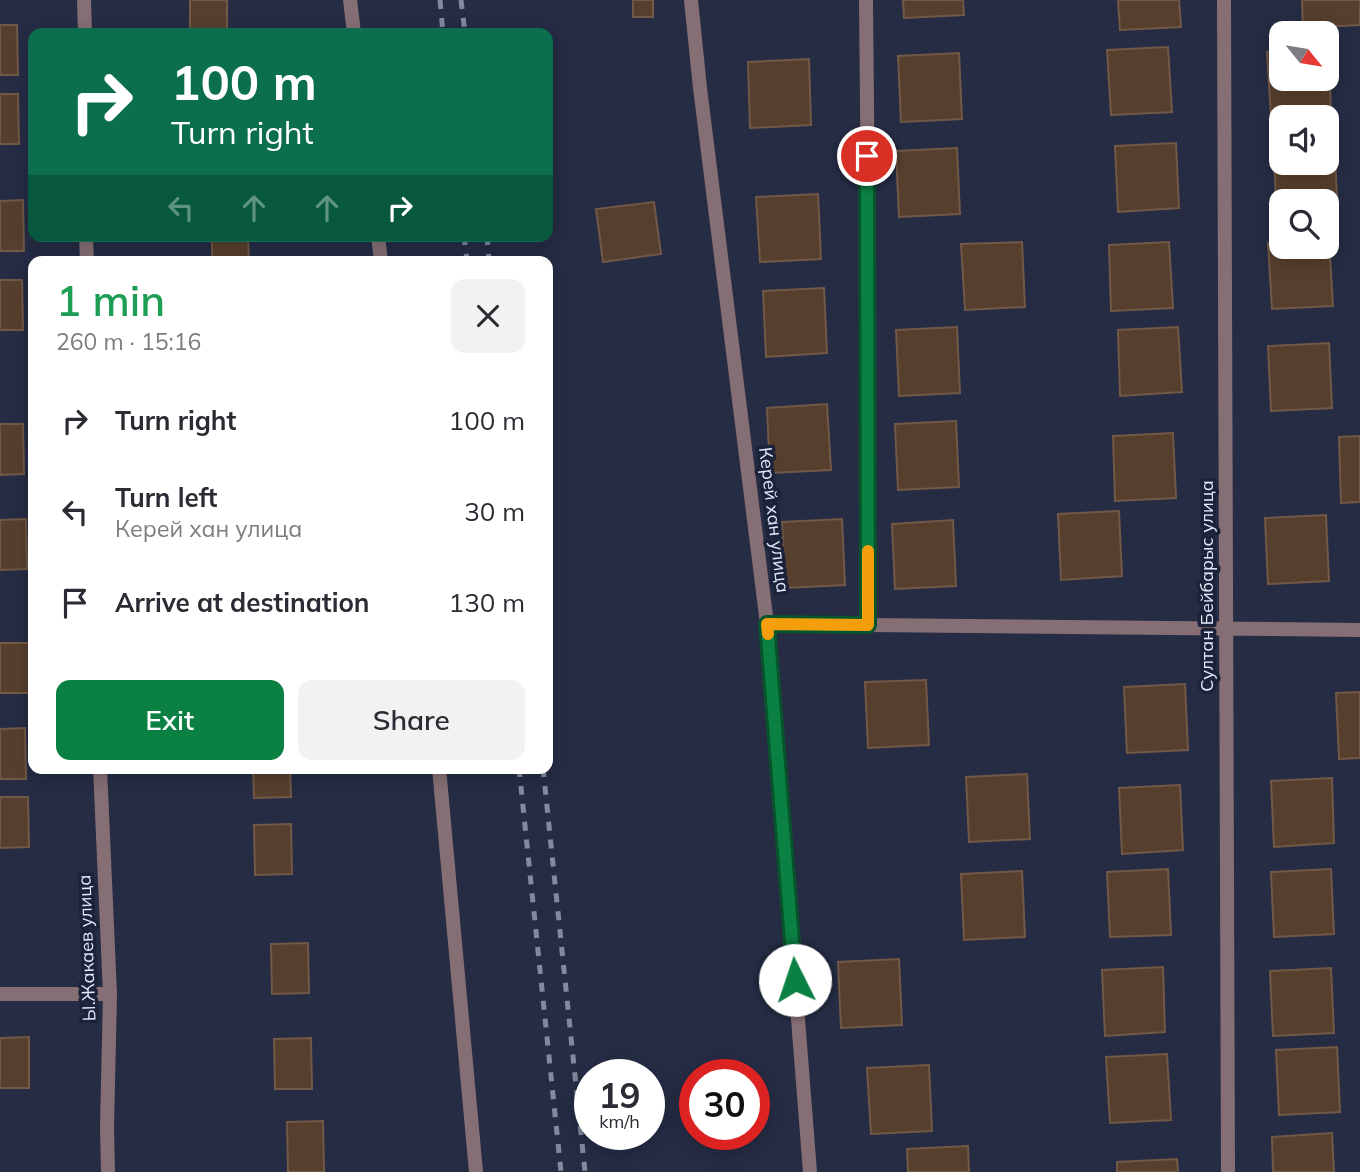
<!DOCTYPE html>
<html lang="en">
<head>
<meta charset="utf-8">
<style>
  body { margin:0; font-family:Mulish,sans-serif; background:#f2f2f3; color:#2b2b33; height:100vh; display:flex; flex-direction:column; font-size:26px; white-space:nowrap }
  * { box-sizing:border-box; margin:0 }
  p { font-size:23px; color:#7c7c81 }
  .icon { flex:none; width:38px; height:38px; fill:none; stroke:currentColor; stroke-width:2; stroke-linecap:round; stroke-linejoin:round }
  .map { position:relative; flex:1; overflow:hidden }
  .details { position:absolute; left:28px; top:256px; width:525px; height:518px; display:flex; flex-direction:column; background:#fff; border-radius:14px; box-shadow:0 4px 18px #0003 }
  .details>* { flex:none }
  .top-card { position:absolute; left:28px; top:28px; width:525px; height:214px; border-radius:14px; box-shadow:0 4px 18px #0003; background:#0b6e4f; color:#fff; overflow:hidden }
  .needle { width:46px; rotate:120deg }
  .fabs { position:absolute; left:1269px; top:21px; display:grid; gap:14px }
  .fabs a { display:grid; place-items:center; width:70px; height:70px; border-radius:14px; background:#fff; box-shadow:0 4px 18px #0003; font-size:35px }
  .speed { position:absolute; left:574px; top:1059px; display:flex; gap:14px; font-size:35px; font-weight:700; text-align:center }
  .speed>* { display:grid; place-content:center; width:91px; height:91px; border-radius:50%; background:#fff; box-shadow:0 4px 18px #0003; line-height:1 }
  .speed small { font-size:18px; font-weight:400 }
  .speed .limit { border:10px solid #d22; background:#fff; color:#111 }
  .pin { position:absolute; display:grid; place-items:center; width:60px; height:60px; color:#fff; margin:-30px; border:4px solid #fff; border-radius:50%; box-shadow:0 2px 7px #0007 }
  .me { position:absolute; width:77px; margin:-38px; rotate:356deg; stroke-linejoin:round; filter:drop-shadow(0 0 5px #0008) }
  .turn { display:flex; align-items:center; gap:24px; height:147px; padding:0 28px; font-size:32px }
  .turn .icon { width:91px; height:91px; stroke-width:2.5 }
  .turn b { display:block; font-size:49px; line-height:60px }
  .lanes { display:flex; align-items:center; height:66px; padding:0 28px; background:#0003; justify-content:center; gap:35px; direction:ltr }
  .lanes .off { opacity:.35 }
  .round { display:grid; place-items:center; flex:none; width:74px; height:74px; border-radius:14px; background:#f2f2f3 }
  .overview { display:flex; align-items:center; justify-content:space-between; height:119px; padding:0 28px }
  h1 { font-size:42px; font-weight:600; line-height:52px; color:#1e9e55 }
  .button { display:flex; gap:14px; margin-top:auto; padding:14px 28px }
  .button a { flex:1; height:80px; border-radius:14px; background:#0b8043; color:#fff; font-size:28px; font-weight:600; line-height:80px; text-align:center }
  .button a+a { background:#f2f2f3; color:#2b2b33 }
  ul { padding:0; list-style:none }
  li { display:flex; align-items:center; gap:21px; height:91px; padding:0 28px }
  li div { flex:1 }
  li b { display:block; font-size:26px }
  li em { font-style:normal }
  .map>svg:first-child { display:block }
  .building { fill:#573f2d; stroke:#725846; stroke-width:2 }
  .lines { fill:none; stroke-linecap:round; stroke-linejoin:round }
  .minor { stroke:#866f74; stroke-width:14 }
  .rail { stroke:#838a9d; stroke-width:5; stroke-dasharray:9 9; stroke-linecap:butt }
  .route-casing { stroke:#07532c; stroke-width:18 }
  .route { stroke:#0b8043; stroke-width:12 }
  .slow { stroke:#f59e0b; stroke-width:12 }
  .labels { text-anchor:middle; stroke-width:7; stroke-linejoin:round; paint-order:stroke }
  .street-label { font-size:18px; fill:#e3e9f8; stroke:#1c2239 }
</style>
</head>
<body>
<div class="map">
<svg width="1360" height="1172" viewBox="0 0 1360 1172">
  <rect width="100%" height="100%" fill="#252c44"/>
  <!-- building -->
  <path class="building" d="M190,0H227V33H190Z
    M633,0H653V17H633Z
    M903,0H963L964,15L904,18Z
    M1118,0H1179L1181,27L1120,30Z
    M1302,0H1360V25L1303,28Z
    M0,25H17L18,75H0Z
    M1168,47L1172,112L1111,115L1107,50Z
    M1326,49H1329L1331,115L1271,118L1267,52H1281V79H1326Z
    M959,53L962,119L901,122L898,56Z
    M809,59L811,125L750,128L748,62Z
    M0,94H18L19,144H0Z
    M1176,143L1179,208L1118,212L1115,146Z
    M957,148L960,214L899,217L896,151Z
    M1335,154L1338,220H1326V201H1281V223H1277L1274,157H1281V163H1326V155Z
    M818,194L821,259L760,262L756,197Z
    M23,200L24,251H0V201Z
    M654,202L661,254L603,262L596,209Z
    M248,238L249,261H212V239Z
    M1326,240H1329L1333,306L1272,309L1268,243L1281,242V247H1326Z
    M1022,242L1025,307L965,310L961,244Z
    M1169,242L1173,308L1111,311L1109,245Z
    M0,280H22L23,330H0Z
    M824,288L827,353L766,357L763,291Z
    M957,327L960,393L899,396L896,330Z
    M1178,327L1182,392L1120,396L1118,330Z
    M1329,343L1332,408L1271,411L1268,346Z
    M827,404L831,470L770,473L767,408Z
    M956,421L959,487L898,490L895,424Z
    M0,424H23L24,474L0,475Z
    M1173,433L1176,498L1115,501L1113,436Z
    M1360,436V502L1341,503L1339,437Z
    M1119,511L1122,576L1061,580L1058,514Z
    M1326,515L1329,581L1268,584L1265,518Z
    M26,519L27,569L0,570V520Z
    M842,519L845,585L785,588L782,522Z
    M953,520L956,586L895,589L892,524Z
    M0,643H32L33,693H0Z
    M926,680L929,745L868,748L865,682Z
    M1185,684L1188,750L1127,753L1124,687Z
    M1360,692V758L1339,759L1336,693Z
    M25,728L26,779H0V729Z
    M253,768H290L291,797L254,798Z
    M1027,774L1030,839L969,842L966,777Z
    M1332,778L1334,843L1274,847L1271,781Z
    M1180,785L1183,850L1122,854L1119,788Z
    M0,797H28L29,847L0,848Z
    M291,824L292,874L255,875L254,825Z
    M1168,869L1171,935L1110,937L1107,872Z
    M1331,869L1334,934L1274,937L1271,872Z
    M1022,871L1025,937L964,940L961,874Z
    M308,943L309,993L272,994L271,944Z
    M899,959L902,1025L841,1028L838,962Z
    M1163,967L1165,1032L1105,1036L1102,970Z
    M1331,968L1334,1033L1273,1036L1270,971Z
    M29,1037V1088H0V1038Z
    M311,1038L312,1089H275L274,1039Z
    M1337,1047L1340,1112L1279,1115L1276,1050Z
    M1167,1054L1171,1120L1110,1123L1106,1057Z
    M929,1065L932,1131L871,1134L867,1068Z
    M323,1121L324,1172H288L287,1122Z
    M1332,1133L1334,1172H1273L1272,1137Z
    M968,1146L969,1172H908L907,1149Z
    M1177,1159L1178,1172H1117V1162Z"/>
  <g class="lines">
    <!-- minor -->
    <path class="minor" d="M84,0L85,33
      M350,0L354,33
      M691,0L700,88L767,624L810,1172
      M866,0L869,312L868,625
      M1224,0L1228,1172
      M86,236L87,261
      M378,236L381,261
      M767,624L1360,630
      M100,768L110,994L107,1127L108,1172
      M439,768L476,1172
      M0,994H110"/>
    <!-- rail -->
    <path class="rail" d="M440,0L443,33
      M461,0L465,33
      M464,236L467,261
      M487,236L489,261
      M519,768L561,1172
      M543,768L585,1172"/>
  </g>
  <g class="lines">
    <defs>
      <path id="route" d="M795,980L767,624L868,625L867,156"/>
    </defs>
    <!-- route casing -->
    <use href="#route" class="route-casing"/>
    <!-- route -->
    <use href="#route" class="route"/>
    <!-- slow -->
    <path class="slow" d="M768,634L767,624L868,625V551"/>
  </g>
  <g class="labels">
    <!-- street labels -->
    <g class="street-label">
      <text transform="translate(774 520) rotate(83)" y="6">Керей хан улица</text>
      <text transform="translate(1207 586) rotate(-90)" y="6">Султан Бейбарыс улица</text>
      <text transform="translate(87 948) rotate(-92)" y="6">Ы.Жакаев улица</text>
    </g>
  </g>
</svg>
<div class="fabs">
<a><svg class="needle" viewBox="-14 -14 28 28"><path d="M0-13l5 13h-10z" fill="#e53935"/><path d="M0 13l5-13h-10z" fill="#7c7c81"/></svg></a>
<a><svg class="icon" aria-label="sound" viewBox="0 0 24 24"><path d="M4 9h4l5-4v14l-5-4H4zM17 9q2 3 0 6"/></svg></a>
<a><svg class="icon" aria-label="search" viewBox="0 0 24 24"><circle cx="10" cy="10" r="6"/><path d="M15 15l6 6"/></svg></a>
</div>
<div class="speed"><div>19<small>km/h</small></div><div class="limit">30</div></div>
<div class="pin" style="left:867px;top:156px;background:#d93025"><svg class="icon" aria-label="arrive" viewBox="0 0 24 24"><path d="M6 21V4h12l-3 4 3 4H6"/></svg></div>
<svg class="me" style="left:795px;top:980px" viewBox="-20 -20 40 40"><circle r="19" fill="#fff"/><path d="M0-13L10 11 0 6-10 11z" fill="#0b8043"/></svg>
<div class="top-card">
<div class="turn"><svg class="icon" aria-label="right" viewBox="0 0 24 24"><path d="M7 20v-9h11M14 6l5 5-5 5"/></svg><div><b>100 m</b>Turn right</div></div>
<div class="lanes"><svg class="icon off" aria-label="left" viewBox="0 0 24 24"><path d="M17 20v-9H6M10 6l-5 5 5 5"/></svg><svg class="icon off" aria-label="ahead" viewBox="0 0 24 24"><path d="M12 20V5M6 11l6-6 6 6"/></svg><svg class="icon off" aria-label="ahead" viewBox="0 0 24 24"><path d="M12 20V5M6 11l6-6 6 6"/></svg><svg class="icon" aria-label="right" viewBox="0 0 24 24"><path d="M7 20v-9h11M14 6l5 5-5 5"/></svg></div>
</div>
<section class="details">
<div class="overview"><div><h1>1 min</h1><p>260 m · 15:16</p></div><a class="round"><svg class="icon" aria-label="close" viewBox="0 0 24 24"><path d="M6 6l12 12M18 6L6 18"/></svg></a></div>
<ul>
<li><svg class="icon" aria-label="right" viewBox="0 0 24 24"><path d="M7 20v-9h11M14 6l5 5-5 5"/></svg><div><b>Turn right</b></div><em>100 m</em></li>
<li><svg class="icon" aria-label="left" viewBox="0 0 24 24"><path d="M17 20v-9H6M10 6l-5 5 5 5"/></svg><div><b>Turn left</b><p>Керей хан улица</p></div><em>30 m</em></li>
<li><svg class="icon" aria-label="arrive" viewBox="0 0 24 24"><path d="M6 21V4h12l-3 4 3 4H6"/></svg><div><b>Arrive at destination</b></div><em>130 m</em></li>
</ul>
<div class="button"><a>Exit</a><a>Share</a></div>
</section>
</div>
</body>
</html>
